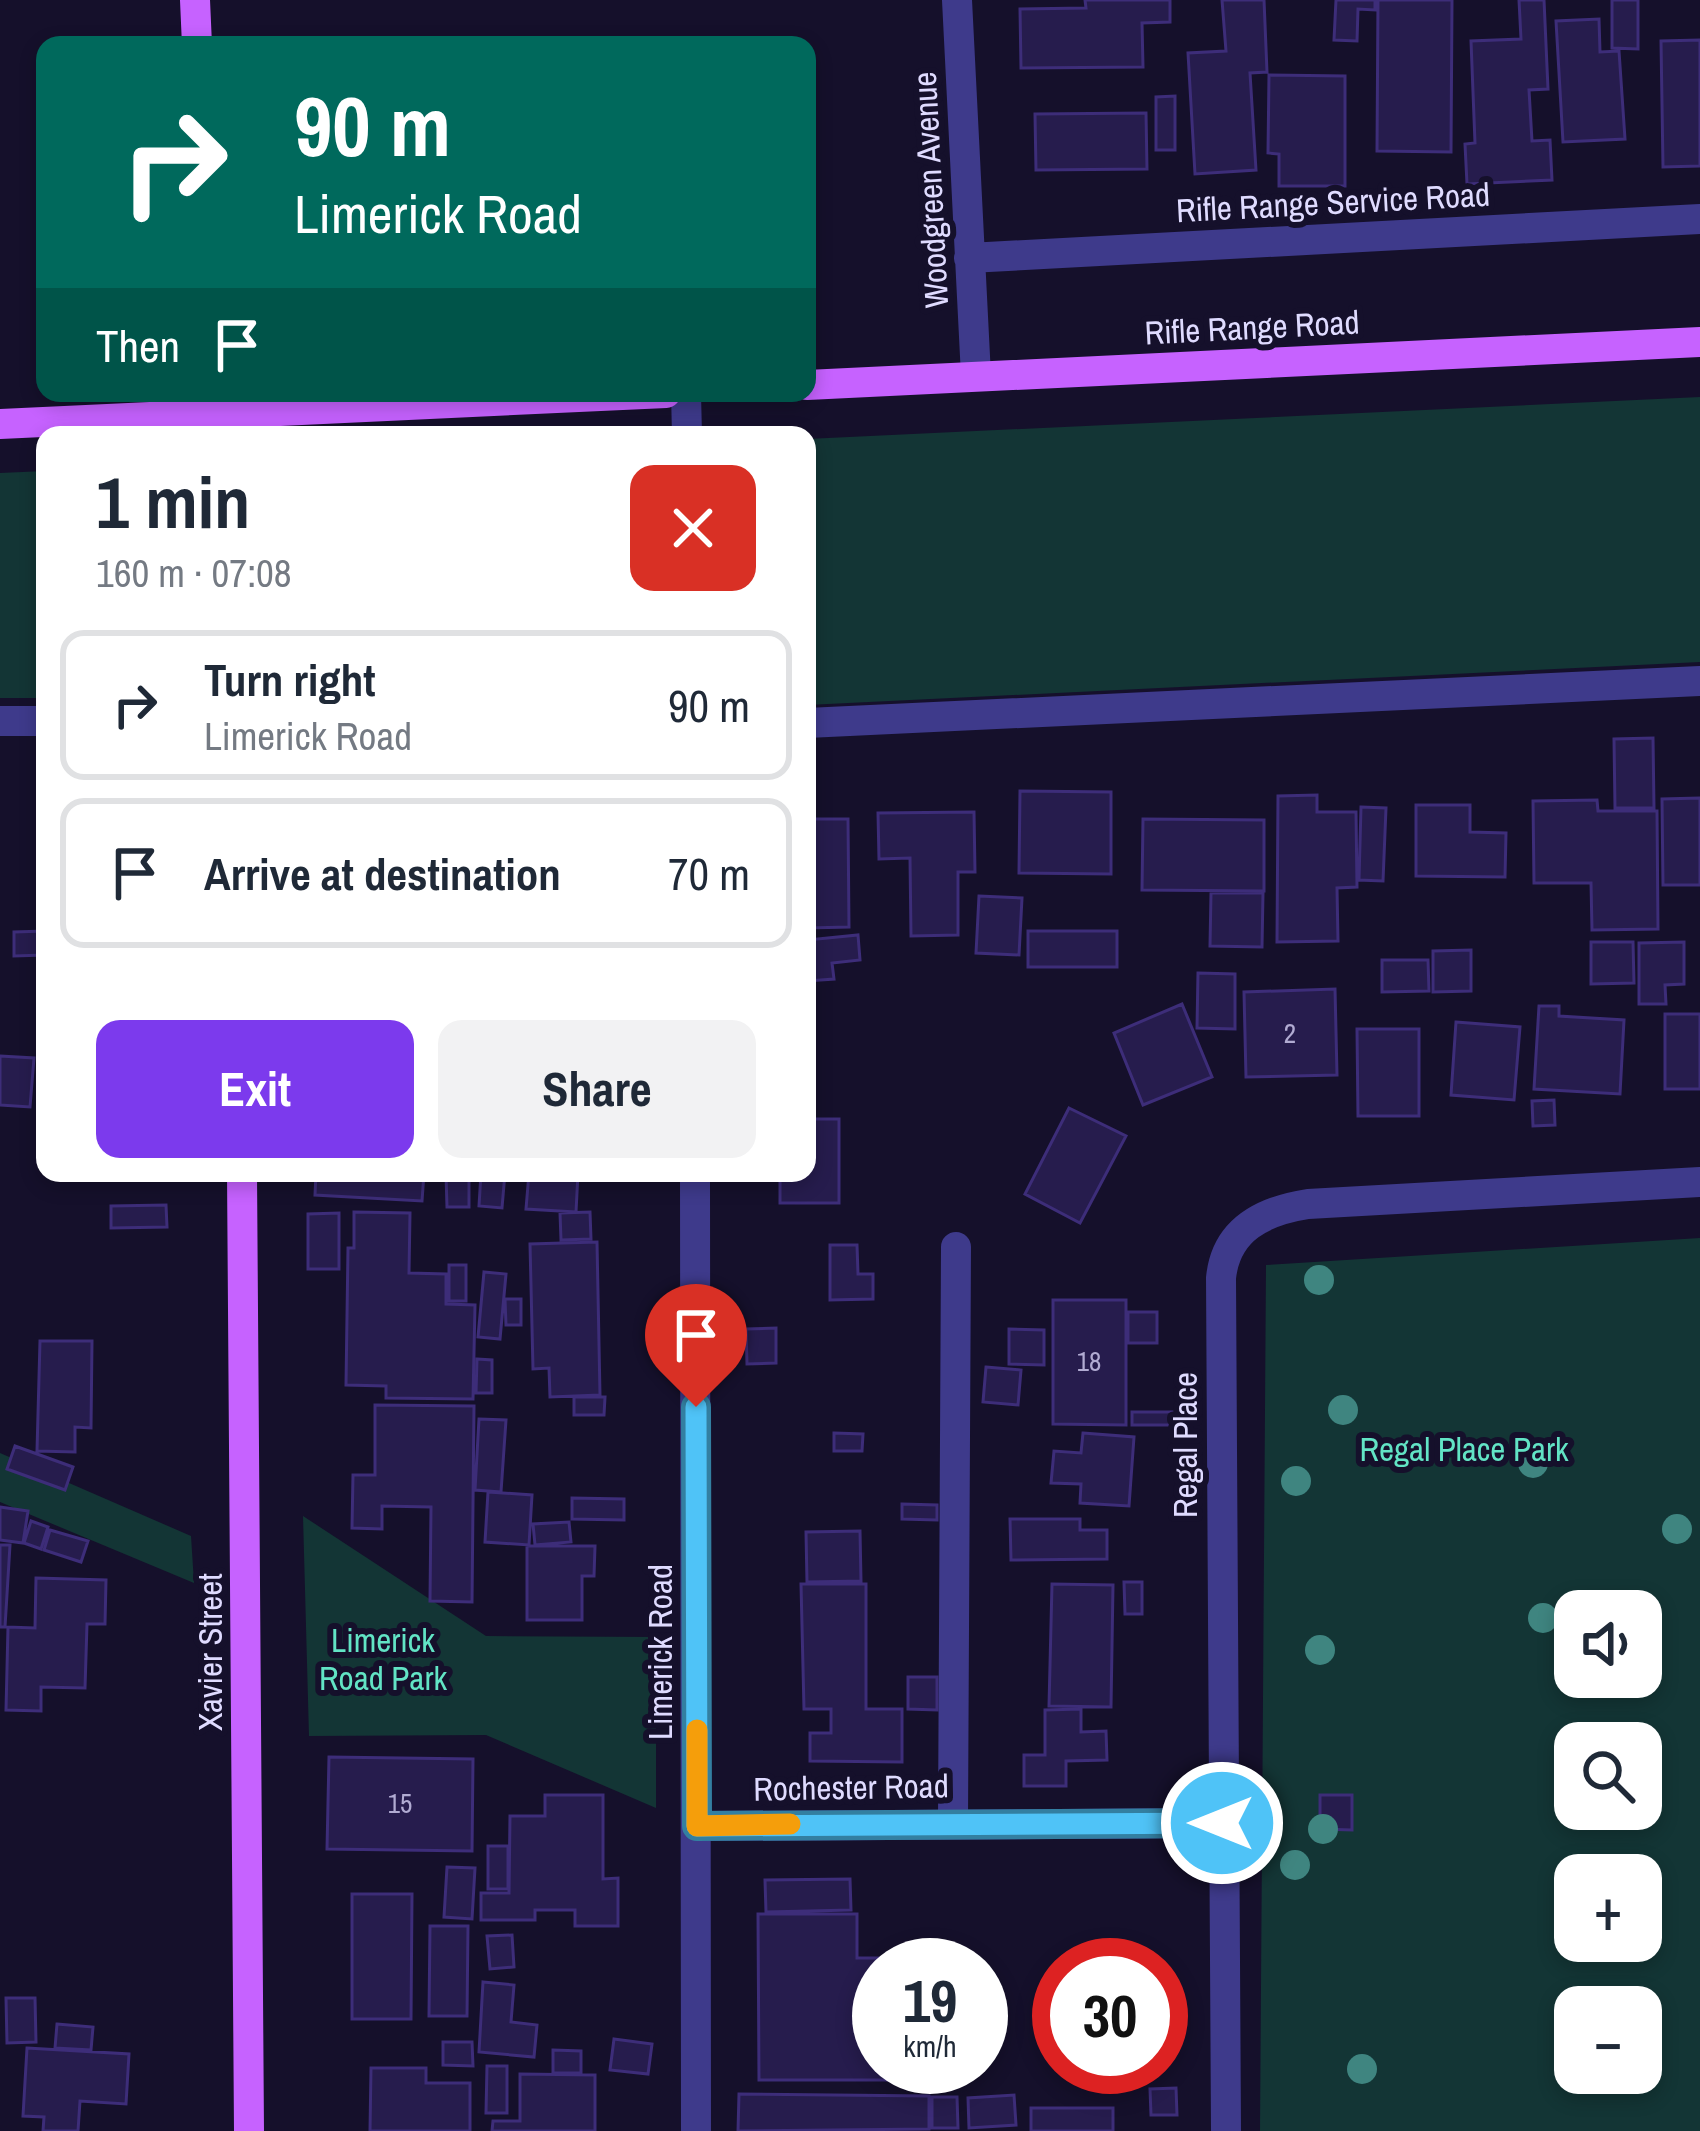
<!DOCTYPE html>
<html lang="en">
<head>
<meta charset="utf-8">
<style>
  body { margin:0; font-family:"Archivo Narrow",sans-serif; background:#f2f2f3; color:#1f2937; height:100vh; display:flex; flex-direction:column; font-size:45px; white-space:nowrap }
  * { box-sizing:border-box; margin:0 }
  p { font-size:39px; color:#747a83 }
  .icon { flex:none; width:66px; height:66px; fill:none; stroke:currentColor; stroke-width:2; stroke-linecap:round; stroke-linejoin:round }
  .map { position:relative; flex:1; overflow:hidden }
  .details { position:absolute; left:36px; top:426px; width:780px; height:756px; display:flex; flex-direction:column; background:#fff; border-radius:24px; box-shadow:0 6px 18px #0003 }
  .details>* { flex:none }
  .banner { position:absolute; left:36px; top:36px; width:780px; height:366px; border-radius:24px; box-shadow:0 6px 18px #0003; background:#00695c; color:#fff; overflow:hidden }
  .buttons { position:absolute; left:1554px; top:1590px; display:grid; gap:24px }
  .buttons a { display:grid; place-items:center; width:108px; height:108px; border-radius:24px; background:#fff; box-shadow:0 6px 18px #0003; font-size:60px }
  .speed { position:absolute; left:852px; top:1938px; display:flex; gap:24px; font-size:60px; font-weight:700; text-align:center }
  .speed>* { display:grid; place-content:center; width:156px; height:156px; border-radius:50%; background:#fff; box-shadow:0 6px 18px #0003; line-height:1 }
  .speed small { font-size:30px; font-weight:400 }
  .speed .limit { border:18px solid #d22; background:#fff; color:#111 }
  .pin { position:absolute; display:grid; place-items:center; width:102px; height:102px; color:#fff; margin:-123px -51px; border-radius:50% 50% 50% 0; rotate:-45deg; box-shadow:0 0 12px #0007 }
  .pin .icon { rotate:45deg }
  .me { position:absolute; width:132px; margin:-66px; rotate:270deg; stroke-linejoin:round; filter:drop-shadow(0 0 9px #0008) }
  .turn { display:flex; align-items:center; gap:42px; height:252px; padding:0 60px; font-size:54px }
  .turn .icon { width:156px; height:156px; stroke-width:2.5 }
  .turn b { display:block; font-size:84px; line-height:102px }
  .then { display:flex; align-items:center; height:114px; padding:0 60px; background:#0003; gap:24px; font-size:45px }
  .round { display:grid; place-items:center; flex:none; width:126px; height:126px; border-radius:24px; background:#f2f2f3 }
  .overview { display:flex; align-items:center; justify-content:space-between; height:204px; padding:0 60px }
  h1 { font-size:72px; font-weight:700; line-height:90px }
  .cta { display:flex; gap:24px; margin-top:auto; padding:24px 60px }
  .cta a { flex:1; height:138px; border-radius:24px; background:#7c3aed; color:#fff; font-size:48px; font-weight:700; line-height:138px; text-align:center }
  .cta a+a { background:#f2f2f3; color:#1f2937 }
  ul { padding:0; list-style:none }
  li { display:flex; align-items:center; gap:36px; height:150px; margin:0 24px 18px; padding:0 36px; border:6px solid #e0e1e3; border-radius:24px }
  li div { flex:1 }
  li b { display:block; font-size:45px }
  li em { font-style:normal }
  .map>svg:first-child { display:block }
  .green { fill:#133535; fill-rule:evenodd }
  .building { fill:#261c4d; stroke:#3d2d79; stroke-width:3 }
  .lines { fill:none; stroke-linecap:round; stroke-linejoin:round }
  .minor { stroke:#3e3a8b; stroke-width:30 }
  .major { stroke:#c662ff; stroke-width:30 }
  .tree { fill:#3f8580 }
  .route-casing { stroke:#337fa1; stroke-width:30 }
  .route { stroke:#4fc3f7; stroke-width:21 }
  .slow { stroke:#f59e0b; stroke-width:21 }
  .labels { text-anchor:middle; stroke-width:12; stroke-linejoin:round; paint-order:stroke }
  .number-label { font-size:27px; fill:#b1abd2 }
  .street-label { font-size:33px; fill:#dfdbff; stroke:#15102b }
  .park-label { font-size:33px; fill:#62e4c5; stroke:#15102b }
</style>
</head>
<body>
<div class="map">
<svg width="1700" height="2131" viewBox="0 0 1700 2131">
  <rect width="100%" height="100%" fill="#15102b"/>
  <!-- green -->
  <path class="green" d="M1700,397V662L807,705V439Z
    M45,471V698H0V473Z
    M1700,1238V2131H1260L1266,1265ZM1575,1611H1641V1677H1575ZM1575,1743H1641V1809H1575ZM1575,1875H1641V1941H1575ZM1575,2007H1641V2073H1575Z
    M0,1453L191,1536L194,1583L0,1502Z
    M303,1516L486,1636L656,1637V1808L486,1735L309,1736Z"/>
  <!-- building -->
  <path class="building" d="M1085,0H1170V22L1142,23L1143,67L1021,68L1020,9L1086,8Z
    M1222,0H1264L1267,72L1250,73L1256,170L1195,174L1188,53L1226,51Z
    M1336,0H1375V10L1358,9L1357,41L1334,40Z
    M1378,0H1452L1451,152L1377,151Z
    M1519,0H1544L1548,89L1529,90L1532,141L1550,140L1552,180L1467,184L1465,144L1475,143L1471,41L1521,39Z
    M1612,0H1638V49L1612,48Z
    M1599,19L1600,52L1619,51L1625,139L1563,142L1556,21Z
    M1700,40V166L1663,167L1661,41Z
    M1269,75L1345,76V186H1279V154L1268,153Z
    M1175,96V150H1156V97Z
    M1146,113L1147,169L1036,170L1035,114Z
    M1653,738L1654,808H1615L1614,739Z
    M1020,791L1111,792V874L1019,873Z
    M1317,795V812H1356L1357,887L1337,888L1338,941L1277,942L1278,796Z
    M1700,798V885H1663L1662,799Z
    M1597,800L1598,811H1657L1658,929L1592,930L1591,883H1534L1533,801Z
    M1416,805H1470V832L1506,833L1505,877L1416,876Z
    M1361,807L1386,808L1383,881L1359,880Z
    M974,812L975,872H958V935L911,936L910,858L879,859L878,813Z
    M807,819H848L849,927L807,928Z
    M1143,819L1264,820V891L1142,890Z
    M1211,893H1263L1262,947L1210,946Z
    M979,896L1022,898L1019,955L976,953Z
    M45,931V955L14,956V932Z
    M1028,931H1117V967H1028Z
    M858,935L860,960L832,963L834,979L807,981V940Z
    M1591,942H1633L1634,983L1591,984Z
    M1684,942V984L1665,985L1666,1004H1639V943Z
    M1471,950V991L1433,992V951Z
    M39,960H45V1077H39Z
    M1382,960H1428L1429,991L1382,992Z
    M1198,973L1235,974V1029L1197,1028Z
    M1335,989L1337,1075L1246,1077L1244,992Z
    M1182,1004L1212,1077L1143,1105L1114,1033Z
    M1539,1006H1559V1016L1624,1020L1620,1094L1534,1089Z
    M1665,1014H1700V1089H1665Z
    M1456,1022L1520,1027L1514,1100L1451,1095Z
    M1357,1029H1419V1116H1358Z
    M0,1056L34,1058L30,1107L0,1105Z
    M1554,1100L1555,1125L1533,1126L1532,1101Z
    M1069,1108L1126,1136L1080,1223L1025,1194Z
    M807,1119H839V1203H780V1173H807Z
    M316,1173H424L422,1201L315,1195Z
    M481,1173H505L502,1208L479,1206Z
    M529,1173H578L576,1212L526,1209Z
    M446,1174H469V1207H447Z
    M166,1205L167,1227L111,1228V1206Z
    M354,1212L410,1213L409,1273L446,1274V1304L475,1305L473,1399L386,1398V1386L346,1385L348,1248H354Z
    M590,1212L591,1239L561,1240L560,1213Z
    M339,1213V1269H308V1214Z
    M597,1242L600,1395L550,1397L549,1368L533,1369L530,1244Z
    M830,1245H857L858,1274H873V1299L830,1300Z
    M449,1265H466V1301H449Z
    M484,1272L506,1274L500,1339L478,1337Z
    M505,1299H521V1325H506Z
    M1053,1300H1126V1425L1053,1424Z
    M1128,1312H1157V1343H1128Z
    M776,1328V1363L747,1364L746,1329Z
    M1009,1329L1044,1330V1365L1009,1364Z
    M40,1341H92L91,1428L75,1427V1452L37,1451Z
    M477,1359L492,1360V1393H476Z
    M986,1367L1021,1370L1018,1405L983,1402Z
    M574,1397H605L604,1415H574Z
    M375,1405L474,1406L472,1602L430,1601L431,1507L382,1506V1529L352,1528L353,1475H375Z
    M1132,1412H1180V1425H1132Z
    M479,1419L506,1420L501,1492L475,1490Z
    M834,1433L863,1434L862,1451H834Z
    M1083,1433L1134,1437L1129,1506L1080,1503L1081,1484L1051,1483L1054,1451L1081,1453Z
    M15,1446L73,1467L65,1490L7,1469Z
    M488,1492L532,1495L529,1545L485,1542Z
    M572,1498L624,1499V1520L572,1519Z
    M902,1504L937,1505V1520L902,1519Z
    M0,1507L28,1511L23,1543L0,1540Z
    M1010,1519H1080V1530H1107V1559L1011,1560Z
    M31,1521L48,1527L41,1549L24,1543Z
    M569,1522L571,1542L535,1545L533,1524Z
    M50,1530L88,1541L81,1562L44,1550Z
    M860,1531L861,1581L807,1582L806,1532Z
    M0,1545H10L5,1627H0Z
    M527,1546H595L594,1576H582V1620H527Z
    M36,1578L106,1580L105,1624H87L85,1688L41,1687V1711L6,1710L8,1627L35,1628Z
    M1124,1582H1142V1614H1125Z
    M801,1584H866V1709H902V1762L810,1761V1733H831V1709H804Z
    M1052,1584L1113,1585L1111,1707L1049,1706Z
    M908,1677H937V1710L908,1709Z
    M1081,1709V1732L1106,1731L1107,1760L1066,1761V1786H1024V1755H1045V1710Z
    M329,1757L473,1759L472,1851L327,1849Z
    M545,1795H603V1879L618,1878V1926H575V1910H535V1920H481V1893H509L510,1816H545Z
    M1320,1795H1352V1830L1320,1829Z
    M488,1846H508V1889H488Z
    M447,1867L475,1868L472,1919L444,1917Z
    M850,1879L851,1910L766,1912L765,1880Z
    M352,1894H412L411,2019H352Z
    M758,1914H857V1958H946V1965H879V2067H946V2080H759Z
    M430,1926H468L467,2016H429Z
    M512,1935L514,1967L490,1969L487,1936Z
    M483,1982L514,1985L511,2022L537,2025L534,2057L479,2052Z
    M6,1998H35L36,2042L7,2043Z
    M57,2024L93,2027L91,2050L55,2048Z
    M614,2039L652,2044L648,2074L610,2070Z
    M443,2042H472L473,2066L443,2065Z
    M27,2048L129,2054L126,2104L80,2101L78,2131H43L44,2117L23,2116Z
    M553,2050L581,2051V2073H553Z
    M487,2066H507V2113H486Z
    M371,2068H426V2083H470V2131H370Z
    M520,2074L595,2075V2131H492L493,2121H520Z
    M1176,2088L1177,2115H1151L1150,2089Z
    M739,2094L929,2096V2129L738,2131Z
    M1014,2095L1016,2125L969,2128L968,2098Z
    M932,2097H957L958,2128H932Z
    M1031,2108H1113V2131H1031Z"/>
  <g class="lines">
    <!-- minor -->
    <path class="minor" d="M957,0L976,376
      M969,258L1700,219
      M686,393L687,435
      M0,721H45
      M807,723L1700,681
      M695,1173L696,2131
      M953,1821L956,1247
      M697,1826L1222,1823
      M1226,2131L1221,1278C1226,1229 1263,1211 1308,1204L1700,1182"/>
    <!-- major -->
    <path class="major" d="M195,0L197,45
      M807,385L1700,342
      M0,424L666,393
      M242,1173L249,2131"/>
  </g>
  <!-- trees -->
  <g class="tree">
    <circle cx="1319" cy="1280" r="15"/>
    <circle cx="1343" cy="1410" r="15"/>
    <circle cx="1533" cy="1463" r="15"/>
    <circle cx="1296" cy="1481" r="15"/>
    <circle cx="1677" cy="1529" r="15"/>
    <circle cx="1543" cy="1618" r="15"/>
    <circle cx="1320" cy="1650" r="15"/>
    <circle cx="1323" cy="1829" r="15"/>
    <circle cx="1295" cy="1865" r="15"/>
    <circle cx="1362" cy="2069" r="15"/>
  </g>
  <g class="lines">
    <defs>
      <path id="route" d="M696,1407L697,1826L1222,1823"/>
    </defs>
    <!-- route casing -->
    <use href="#route" class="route-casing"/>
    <!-- route -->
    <use href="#route" class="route"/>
    <!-- slow -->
    <path class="slow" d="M697,1730V1826L790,1824"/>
  </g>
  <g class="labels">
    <!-- number labels -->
    <g class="number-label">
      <text x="1290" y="1043">2</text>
      <text x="1089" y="1371">18</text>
      <text x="400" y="1813">15</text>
    </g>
    <!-- street labels -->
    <g class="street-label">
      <text transform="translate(930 190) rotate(-93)" y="12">Woodgreen Avenue</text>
      <text transform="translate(1333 202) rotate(-3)" y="12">Rifle Range Service Road</text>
      <text transform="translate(1252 327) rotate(-3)" y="12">Rifle Range Road</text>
      <text transform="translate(1185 1445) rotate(-90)" y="12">Regal Place</text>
      <text transform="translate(210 1652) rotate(-90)" y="12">Xavier Street</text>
      <text transform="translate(660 1652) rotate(-90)" y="12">Limerick Road</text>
      <text transform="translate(851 1787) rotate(-1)" y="12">Rochester Road</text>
    </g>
    <!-- park labels -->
    <g class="park-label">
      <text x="1464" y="1461">Regal Place Park</text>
      <text x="383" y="1652">Limerick<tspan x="383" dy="38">Road Park</tspan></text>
    </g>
  </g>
</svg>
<div class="buttons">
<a><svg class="icon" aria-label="sound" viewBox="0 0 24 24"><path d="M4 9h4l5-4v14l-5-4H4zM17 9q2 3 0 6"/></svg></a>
<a><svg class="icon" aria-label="search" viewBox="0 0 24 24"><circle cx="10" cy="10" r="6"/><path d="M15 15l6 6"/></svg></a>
<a>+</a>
<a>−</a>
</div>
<div class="speed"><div>19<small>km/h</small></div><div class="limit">30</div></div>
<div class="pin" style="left:696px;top:1407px;background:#d93025"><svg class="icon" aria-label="arrive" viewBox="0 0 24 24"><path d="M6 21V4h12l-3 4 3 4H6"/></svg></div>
<svg class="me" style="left:1222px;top:1823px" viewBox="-20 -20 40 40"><circle r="17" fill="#4fc3f7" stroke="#fff" stroke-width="3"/><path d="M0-11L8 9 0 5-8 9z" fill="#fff"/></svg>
<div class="banner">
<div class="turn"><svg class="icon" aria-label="right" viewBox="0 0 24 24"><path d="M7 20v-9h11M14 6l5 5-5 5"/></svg><div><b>90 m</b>Limerick Road</div></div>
<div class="then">Then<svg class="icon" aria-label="arrive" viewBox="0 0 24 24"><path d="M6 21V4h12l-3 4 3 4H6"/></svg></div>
</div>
<section class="details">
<div class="overview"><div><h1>1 min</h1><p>160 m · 07:08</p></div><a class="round" style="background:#d93025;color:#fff"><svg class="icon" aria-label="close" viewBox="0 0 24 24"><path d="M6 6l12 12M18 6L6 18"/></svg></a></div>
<ul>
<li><svg class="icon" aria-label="right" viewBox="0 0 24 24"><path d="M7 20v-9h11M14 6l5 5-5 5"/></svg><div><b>Turn right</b><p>Limerick Road</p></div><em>90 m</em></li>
<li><svg class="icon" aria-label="arrive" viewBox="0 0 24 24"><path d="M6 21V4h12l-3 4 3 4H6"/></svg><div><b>Arrive at destination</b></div><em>70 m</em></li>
</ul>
<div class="cta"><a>Exit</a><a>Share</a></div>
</section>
</div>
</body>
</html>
